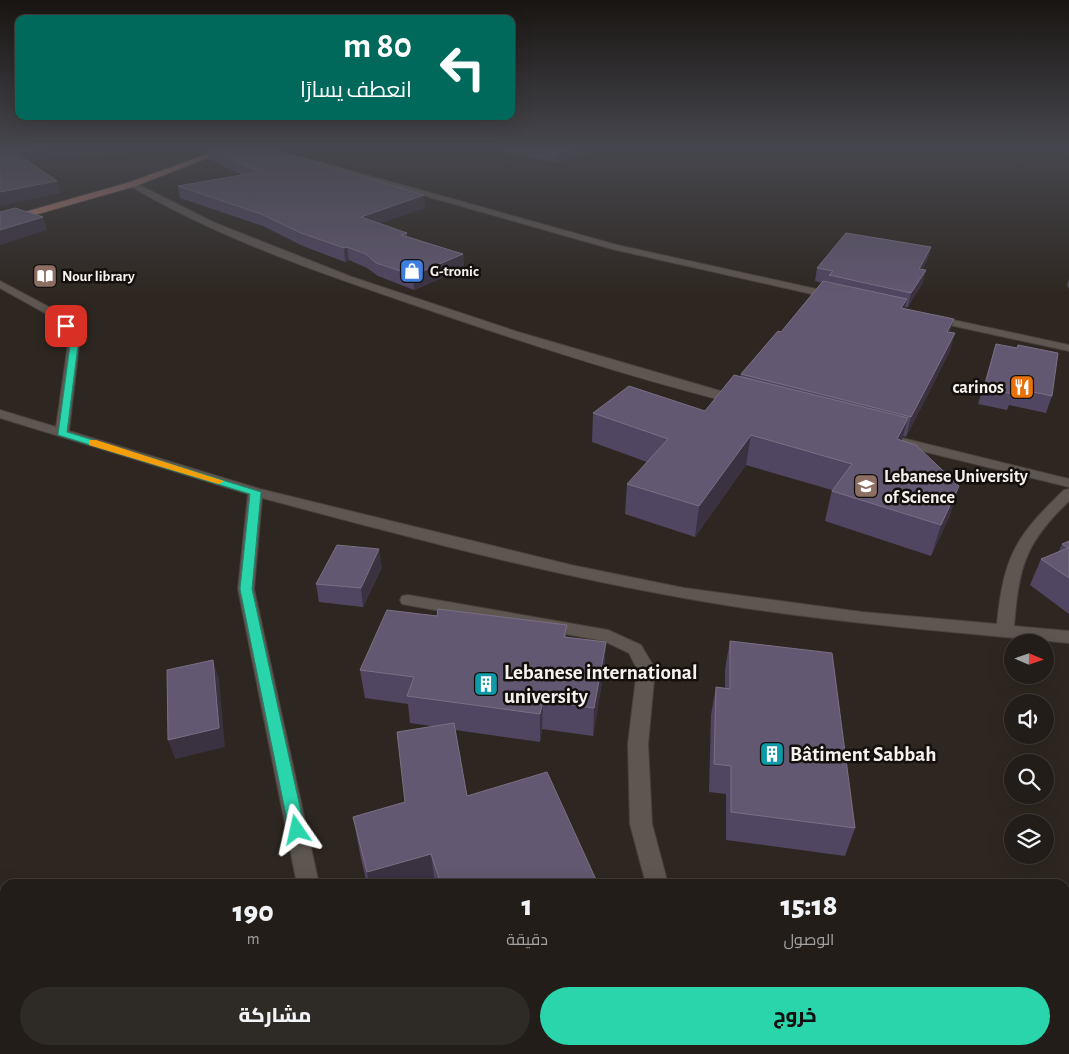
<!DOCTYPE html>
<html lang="ar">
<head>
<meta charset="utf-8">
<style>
  body { margin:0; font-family:"Alegreya Sans",Cairo,sans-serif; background:#2e2a26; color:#f1f3f6; direction:rtl; height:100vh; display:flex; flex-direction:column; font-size:19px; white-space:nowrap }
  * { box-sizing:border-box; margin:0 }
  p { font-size:16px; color:#a2a2a2 }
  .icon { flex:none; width:28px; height:28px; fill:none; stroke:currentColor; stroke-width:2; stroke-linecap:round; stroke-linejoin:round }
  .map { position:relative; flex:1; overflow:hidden; direction:ltr }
  .details { position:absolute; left:0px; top:879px; width:1070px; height:176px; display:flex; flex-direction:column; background:#221d19; border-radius:15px 15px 0 0; box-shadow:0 5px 20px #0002,0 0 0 1px #3f3b38; direction:rtl }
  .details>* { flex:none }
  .top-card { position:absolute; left:15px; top:15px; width:500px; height:105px; border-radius:10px; box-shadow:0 5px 20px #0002,0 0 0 1px #3f3b38; direction:rtl; background:#00695c; color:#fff; overflow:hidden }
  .needle { width:32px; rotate:92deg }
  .tools { position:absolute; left:1004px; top:634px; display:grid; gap:10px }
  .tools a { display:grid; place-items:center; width:50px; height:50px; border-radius:50%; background:#221d19; box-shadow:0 5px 20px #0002,0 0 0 1px #3f3b38; font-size:25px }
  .pin { position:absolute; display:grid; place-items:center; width:42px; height:42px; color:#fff; margin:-21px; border-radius:10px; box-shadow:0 2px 8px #0006 }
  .me { position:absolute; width:55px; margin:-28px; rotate:349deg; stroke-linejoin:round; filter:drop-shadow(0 0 4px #0008) }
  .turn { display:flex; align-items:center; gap:18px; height:105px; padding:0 20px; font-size:22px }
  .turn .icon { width:65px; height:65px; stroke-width:2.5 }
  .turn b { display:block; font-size:35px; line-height:42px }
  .eta { display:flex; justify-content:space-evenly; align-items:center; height:85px; text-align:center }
  .eta b { font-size:30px; font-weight:800; line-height:35px }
  .cta { display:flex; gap:10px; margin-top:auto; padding:10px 20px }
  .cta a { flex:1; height:58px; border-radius:30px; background:#2bd5ac; color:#111; font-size:20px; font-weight:800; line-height:58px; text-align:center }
  .cta a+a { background:#2e2a26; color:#f1f3f6 }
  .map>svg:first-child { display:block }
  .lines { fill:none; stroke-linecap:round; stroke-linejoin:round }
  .minor-casing { stroke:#48413d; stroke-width:2 }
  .major-casing { stroke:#48413d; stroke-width:2 }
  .minor { fill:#5e5650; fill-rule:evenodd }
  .major { fill:#ad786c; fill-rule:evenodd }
  .wall { fill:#514662 }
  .shaded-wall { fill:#3b3241 }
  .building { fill:#625871; stroke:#7a7084 }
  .route { fill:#2bd5ac; stroke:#1c8a70 }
  .slow { fill:#f59e0b }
  .labels { text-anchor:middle; stroke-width:5; stroke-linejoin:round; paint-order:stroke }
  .far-poi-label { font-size:15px; font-weight:bold; fill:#f7f2ee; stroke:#14100e; text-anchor:start }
  .poi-label { font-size:18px; font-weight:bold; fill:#f7f2ee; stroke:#14100e; text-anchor:end }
  .near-poi-label { font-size:21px; font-weight:bold; fill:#f7f2ee; stroke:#14100e; text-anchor:start }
</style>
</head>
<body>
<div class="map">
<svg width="1069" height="1054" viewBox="0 0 1069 1054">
  <rect width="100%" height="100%" fill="#2e2721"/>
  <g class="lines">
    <defs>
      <path id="minor" d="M302,157L617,245L834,293L839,296L834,299L612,249L302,161Z
        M133,182L215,223L352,277L518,332L741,397L743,400L737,404C632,378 528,344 426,309C326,275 222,240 130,186L129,184Z
        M0,281L60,313L80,337L69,431L260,489L571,565L684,588L862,612L997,624C1004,556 1015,537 1064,490L1069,489V501C1025,543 1019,566 1014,626L1069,631V643C941,631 811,621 684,598C541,573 401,535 262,498L254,589L319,884H297L238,589L248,494L0,418V410L56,427L69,337L52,317L0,288Z
        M935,316L1069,345V351L931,321V317Z
        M898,437L1069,479V487L893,444L891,441L893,438Z
        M408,595L608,630L641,645L655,669L648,744L652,824L668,884H646L630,824L628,744L637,669L629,653L604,641L402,604L400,600L402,596Z
        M1065,984L1069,985V1009L1065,1008Z
        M329,1050H355L356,1054H330Z
        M699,1050H725L727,1054H701Z"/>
      <path id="major" d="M224,148H233L136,186L0,225V219L130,182Z"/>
    </defs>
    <!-- minor casing -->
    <use href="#minor" class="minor-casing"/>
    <!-- major casing -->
    <use href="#major" class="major-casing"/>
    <!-- minor -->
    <use href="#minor" class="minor"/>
    <!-- major -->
    <use href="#major" class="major"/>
  </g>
  <!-- wall -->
  <path class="wall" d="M207,148L425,208L380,223L407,233V236L463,254L464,268L414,290L378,276L367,268L349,260L345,262L303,246L263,226L180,198L178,186L242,175L209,159Z
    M490,148H603L557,163Z
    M608,148H632L621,151Z
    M931,247L927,260L922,270H926L922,284L908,307H905L904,308L950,332V351L906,437L903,436L902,441L959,486L949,517L931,556L825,521L832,490L746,465L695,537L625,514L627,484L647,462L592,442L593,413L705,411L740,377L741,374L781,332L822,283L815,281L817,268Z
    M1069,279V289L1067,285Z
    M996,344L1052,396L1046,413L1009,405L1007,410L978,404Z
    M1069,541V614L1030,585L1041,559L1059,551L1062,544Z
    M382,567L363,607L319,602L316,584Z
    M437,616L567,625L566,637L606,642L604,670L593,736L542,729L540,742L455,730L467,796L598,884H367L361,859L353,817L405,802L431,726L410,723L408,704L365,698L360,670Z
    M730,641L855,828L845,856L726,840V794L709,792L711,715L716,687L725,688V669Z
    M508,1050H615L605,1054H509Z"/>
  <!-- shaded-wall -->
  <path class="shaded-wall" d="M49,148H132V152L17,162L14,151Z
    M577,148H603L557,163V154Z
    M621,148H632L621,151Z
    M57,181L61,193L0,206V192Z
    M424,195L425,208L363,229L361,217Z
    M43,217L47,230L0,245V230Z
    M347,247L349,260L345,262L344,248Z
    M931,247L927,260L916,283L919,269Z
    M463,254L464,268L414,290L413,275Z
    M926,270L922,284L908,307L911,293Z
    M907,299L903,316L901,308Z
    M954,319L949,336L947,332Z
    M955,333L950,351L906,437L911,417Z
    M908,418L900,447L897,439Z
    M751,435L746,465L695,537L699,506Z
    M959,486L949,517L931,556L941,525Z
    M379,549L382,567L363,607L361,588Z
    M606,642L604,670L593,736L594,708Z
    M213,660L219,679L225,747L175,759L168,740Z
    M543,701L542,729L540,742V714Z
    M431,854L435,884H369L367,872Z
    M520,1050H615L605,1054H520Z"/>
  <!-- building -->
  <path class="building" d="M0,148H49L14,151L57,181L0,192Z
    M207,148H268L424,195L361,217L407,233L401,235L463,254L413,275L376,263L366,254L347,247L344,248L301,233L261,214L178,186L259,172Z
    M528,148H577L557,154Z
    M15,208L43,217L0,230V212Z
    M846,233L931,247L919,269L926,270L911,293L829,275L833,271L817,268Z
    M823,281L907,299L901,308L954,319L947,332L955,333L911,417L741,374L778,331L781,332Z
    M996,344L1017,348L1018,345L1058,353L1052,396L1014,388L1013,394L984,388Z
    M734,375L908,418L897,439L916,445L959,486L941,525L832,491L852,464L751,435L699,506L627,484L668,439L593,413L629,386L705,411Z
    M1069,541V578L1041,559L1068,548L1062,544Z
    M337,545L379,549L361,588L316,584Z
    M438,609L567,625L564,637L606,642L594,708L543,701L540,714L407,696L414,677L360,670L387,610L437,616Z
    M730,641L832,653L855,828L731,812V766L714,764L716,687L730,689Z
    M213,660L219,728L168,740L167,670Z
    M454,723L467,796L547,772L598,884H441L431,854L367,872L353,817L405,802L397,732Z"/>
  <!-- sky -->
  <linearGradient id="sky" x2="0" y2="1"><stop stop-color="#191512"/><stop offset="0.5" stop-color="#46474e"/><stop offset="1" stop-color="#46474e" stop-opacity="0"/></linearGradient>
  <rect width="1069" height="295" fill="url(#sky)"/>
  <!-- route -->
  <path class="route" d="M63,325H68L79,337L67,432L261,492L252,589L305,830L303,835L297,837L291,835L289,830L240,589L250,494L58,435L71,338L61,326Z"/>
  <!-- slow -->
  <path class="slow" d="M89,440H96L224,481L219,484L215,483L89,445Z"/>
  <!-- icons -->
  <defs>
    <symbol id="shop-square" viewBox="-11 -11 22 22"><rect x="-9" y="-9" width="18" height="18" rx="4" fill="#3f7fe0" stroke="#14100e"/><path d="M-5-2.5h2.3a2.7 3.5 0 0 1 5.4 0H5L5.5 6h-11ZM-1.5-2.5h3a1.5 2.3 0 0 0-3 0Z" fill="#fff"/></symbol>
    <symbol id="library-square" viewBox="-11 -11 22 22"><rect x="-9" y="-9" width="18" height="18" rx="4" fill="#8d6e63" stroke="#14100e"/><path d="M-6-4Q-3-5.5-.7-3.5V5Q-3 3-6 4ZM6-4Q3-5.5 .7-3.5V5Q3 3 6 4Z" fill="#fff"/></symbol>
    <symbol id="restaurant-square" viewBox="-11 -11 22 22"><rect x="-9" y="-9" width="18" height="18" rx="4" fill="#e8710a" stroke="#14100e"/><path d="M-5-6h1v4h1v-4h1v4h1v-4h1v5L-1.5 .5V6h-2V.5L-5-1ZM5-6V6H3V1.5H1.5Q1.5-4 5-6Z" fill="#fff"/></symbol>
    <symbol id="university-square" viewBox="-11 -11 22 22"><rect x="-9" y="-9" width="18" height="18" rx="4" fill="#8d6e63" stroke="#14100e"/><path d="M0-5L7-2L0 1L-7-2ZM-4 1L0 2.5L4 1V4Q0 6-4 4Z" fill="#fff"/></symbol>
    <symbol id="building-square" viewBox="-11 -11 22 22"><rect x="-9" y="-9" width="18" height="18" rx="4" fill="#0f9aa8" stroke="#14100e"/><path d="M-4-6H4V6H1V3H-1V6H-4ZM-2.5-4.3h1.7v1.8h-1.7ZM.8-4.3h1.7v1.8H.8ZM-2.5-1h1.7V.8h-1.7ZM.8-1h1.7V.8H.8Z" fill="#fff"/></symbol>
  </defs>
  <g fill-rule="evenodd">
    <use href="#shop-square" x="398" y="257" width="28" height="28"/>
    <use href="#library-square" x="31" y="262" width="28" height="28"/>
    <use href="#restaurant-square" x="1008" y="373" width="28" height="28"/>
    <use href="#university-square" x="852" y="472" width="28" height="28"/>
    <use href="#building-square" x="472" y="670" width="28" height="28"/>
    <use href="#building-square" x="758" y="740" width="28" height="28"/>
  </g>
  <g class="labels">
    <!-- far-poi labels -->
    <g class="far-poi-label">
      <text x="430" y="276">G-tronic</text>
      <text x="62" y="281">Nour library</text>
    </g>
    <!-- poi labels -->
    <g class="poi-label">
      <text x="1004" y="393">carinos</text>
      <text x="884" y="482" text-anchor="start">Lebanese University<tspan x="884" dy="21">of Science</tspan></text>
    </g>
    <!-- near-poi labels -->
    <g class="near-poi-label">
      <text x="504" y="679">Lebanese international<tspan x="504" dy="24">university</tspan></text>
      <text x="790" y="761">Bâtiment Sabbah</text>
    </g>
  </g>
</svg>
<div class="tools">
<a><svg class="needle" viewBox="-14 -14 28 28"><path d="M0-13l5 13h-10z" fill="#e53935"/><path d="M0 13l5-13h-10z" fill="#a2a2a2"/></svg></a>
<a><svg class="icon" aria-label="sound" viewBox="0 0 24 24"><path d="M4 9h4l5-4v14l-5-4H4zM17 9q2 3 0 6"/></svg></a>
<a><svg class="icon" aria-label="search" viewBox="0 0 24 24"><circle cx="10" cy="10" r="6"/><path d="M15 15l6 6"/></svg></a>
<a><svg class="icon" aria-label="layers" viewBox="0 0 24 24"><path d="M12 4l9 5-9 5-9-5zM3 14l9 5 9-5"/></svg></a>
</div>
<div class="pin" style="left:66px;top:326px;background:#d93025"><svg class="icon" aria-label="arrive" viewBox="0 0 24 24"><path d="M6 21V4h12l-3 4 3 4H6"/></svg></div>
<svg class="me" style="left:297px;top:830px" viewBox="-20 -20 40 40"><path d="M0-17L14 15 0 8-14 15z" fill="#2bd5ac" stroke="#fff" stroke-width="4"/></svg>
<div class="top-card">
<div class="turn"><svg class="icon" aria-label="left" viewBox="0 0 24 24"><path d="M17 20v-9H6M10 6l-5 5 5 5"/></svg><div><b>80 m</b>انعطف يسارًا</div></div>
</div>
<section class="details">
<div class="eta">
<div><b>15:18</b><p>الوصول</p></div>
<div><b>1</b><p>دقيقة</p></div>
<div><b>190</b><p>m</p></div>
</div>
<div class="cta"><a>خروج</a><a>مشاركة</a></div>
</section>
</div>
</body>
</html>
